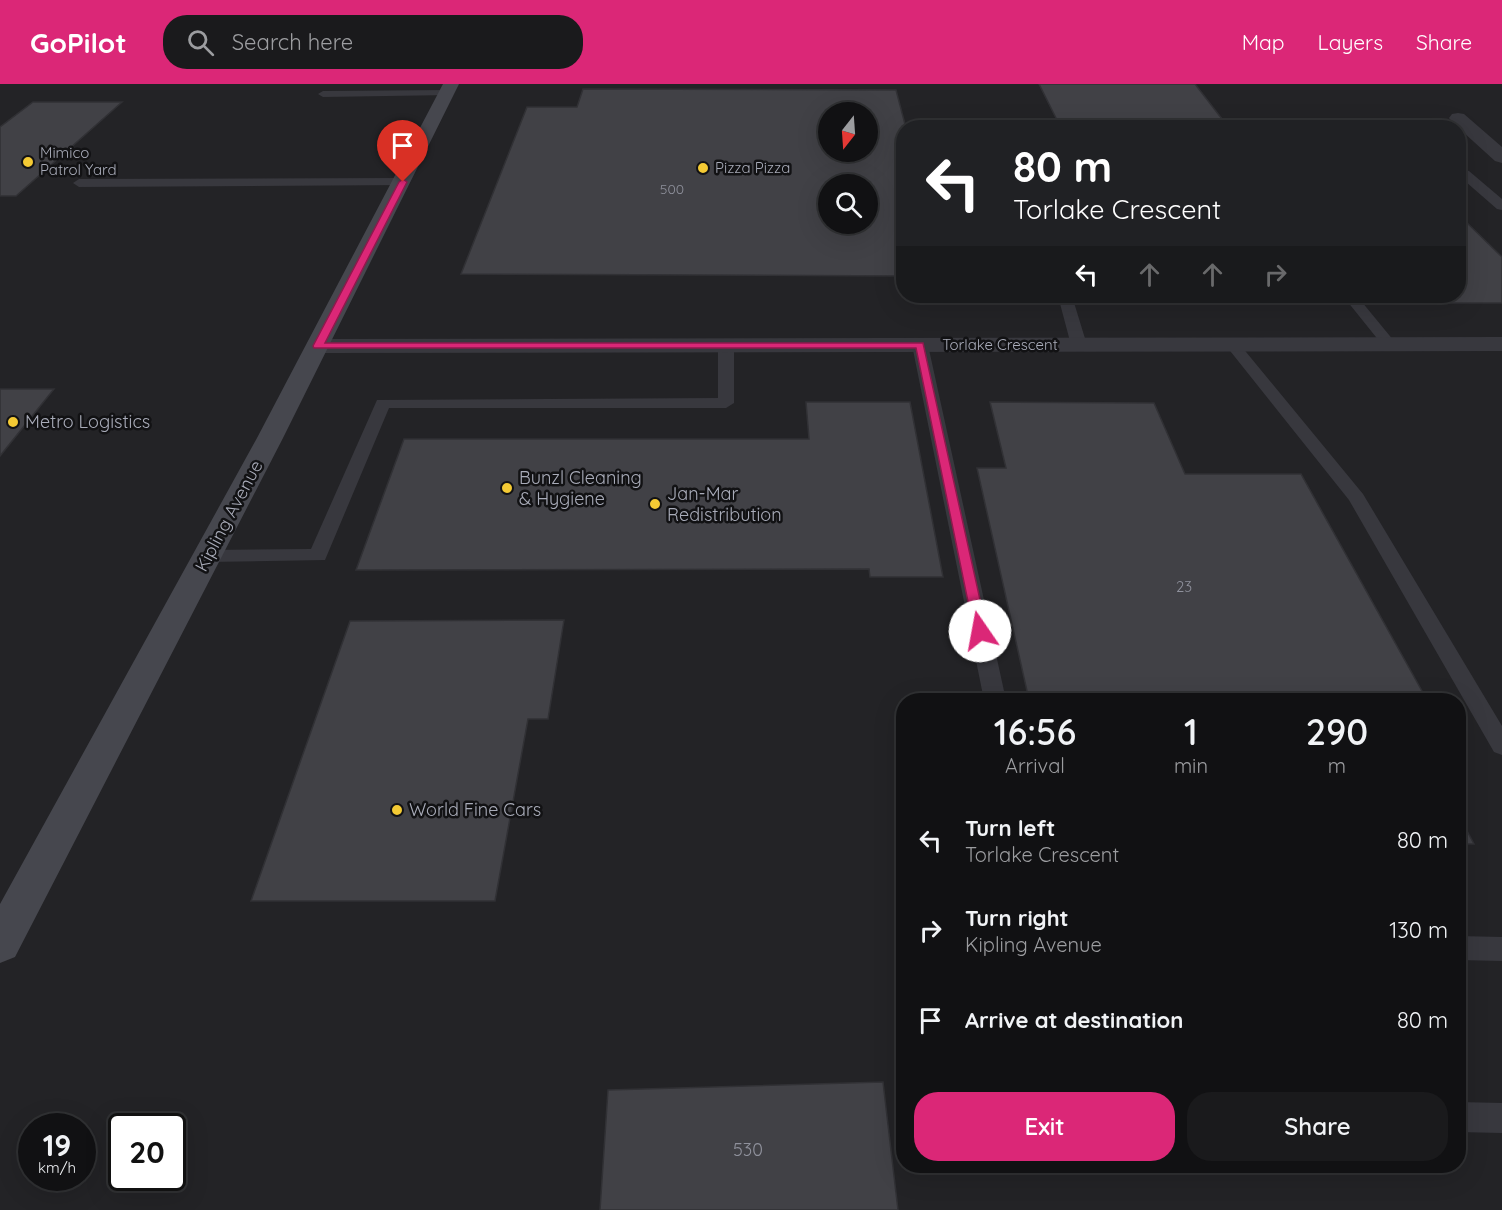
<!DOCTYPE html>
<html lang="en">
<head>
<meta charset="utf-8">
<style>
  body { margin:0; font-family:Quicksand,sans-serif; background:#1a1a1c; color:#f1f3f6; height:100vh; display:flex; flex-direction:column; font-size:22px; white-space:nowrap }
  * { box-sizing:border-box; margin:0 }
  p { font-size:20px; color:#9c9da0 }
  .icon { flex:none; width:33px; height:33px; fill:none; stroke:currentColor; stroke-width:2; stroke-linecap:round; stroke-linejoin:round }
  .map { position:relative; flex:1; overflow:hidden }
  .side { position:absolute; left:896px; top:609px; width:570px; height:480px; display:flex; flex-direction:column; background:#111113; border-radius:24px; box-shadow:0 6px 24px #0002,0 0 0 2px #303133 }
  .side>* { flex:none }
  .banner { position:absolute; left:896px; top:36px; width:570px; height:183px; border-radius:24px; box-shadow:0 6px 24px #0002,0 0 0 2px #303133; background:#202124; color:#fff; overflow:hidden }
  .needle { width:39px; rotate:197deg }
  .buttons { position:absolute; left:818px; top:18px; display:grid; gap:12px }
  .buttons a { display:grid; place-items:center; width:60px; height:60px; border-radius:50%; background:#111113; box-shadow:0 6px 24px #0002,0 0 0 2px #303133; font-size:30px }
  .speed { position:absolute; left:18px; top:1029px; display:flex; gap:12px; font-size:30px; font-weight:700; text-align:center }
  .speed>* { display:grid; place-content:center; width:78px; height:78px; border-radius:50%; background:#111113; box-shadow:0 6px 24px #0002,0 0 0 2px #303133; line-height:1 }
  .speed small { font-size:15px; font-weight:400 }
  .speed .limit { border:3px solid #111; border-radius:9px; background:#fff; color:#111 }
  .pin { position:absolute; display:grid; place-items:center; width:51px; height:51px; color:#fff; margin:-62px -26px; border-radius:50% 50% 50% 0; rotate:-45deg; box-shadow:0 0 6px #0007 }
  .pin .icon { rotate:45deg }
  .me { position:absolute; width:66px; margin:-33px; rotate:348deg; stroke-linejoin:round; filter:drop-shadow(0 0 4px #0008) }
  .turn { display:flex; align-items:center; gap:21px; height:126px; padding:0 18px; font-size:27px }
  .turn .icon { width:78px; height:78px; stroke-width:2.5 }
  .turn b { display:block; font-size:42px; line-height:51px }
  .lanes { display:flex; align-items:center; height:57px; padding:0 18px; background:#0003; justify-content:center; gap:30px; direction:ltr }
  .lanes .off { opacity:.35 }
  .eta { display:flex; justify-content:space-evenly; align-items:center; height:102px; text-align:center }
  .eta b { font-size:36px; font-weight:600; line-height:42px }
  .button { display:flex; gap:12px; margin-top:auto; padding:12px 18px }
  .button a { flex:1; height:69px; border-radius:24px; background:#db2777; color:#fff; font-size:24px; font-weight:600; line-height:69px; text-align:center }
  .button a+a { background:#1a1a1c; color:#f1f3f6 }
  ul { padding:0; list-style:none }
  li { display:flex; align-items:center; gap:18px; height:90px; padding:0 18px }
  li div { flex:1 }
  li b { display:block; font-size:22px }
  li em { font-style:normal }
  header { display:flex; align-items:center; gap:36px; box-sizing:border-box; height:84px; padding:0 30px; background:#db2777; color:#fff }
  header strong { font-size:28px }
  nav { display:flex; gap:33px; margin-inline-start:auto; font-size:21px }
  .search { width:420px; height:54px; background:#1a1a1c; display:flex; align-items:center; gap:15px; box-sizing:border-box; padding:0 21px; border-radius:24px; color:#9c9da0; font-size:22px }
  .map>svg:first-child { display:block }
  .built { fill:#232326; fill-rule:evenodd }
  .building { fill:#414146; stroke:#313135; stroke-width:1.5; fill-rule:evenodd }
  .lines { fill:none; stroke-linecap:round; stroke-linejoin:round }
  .service { fill:#38383e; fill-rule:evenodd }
  .minor { fill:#38383e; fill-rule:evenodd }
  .secondary { fill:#46474e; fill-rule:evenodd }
  .route { fill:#db2777; stroke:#8e194d; stroke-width:1.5 }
  .poi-dot { fill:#f4ca34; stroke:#121214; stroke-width:2 }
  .labels { text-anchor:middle; stroke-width:5; stroke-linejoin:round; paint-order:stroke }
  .far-number-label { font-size:14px; fill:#8f919c }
  .far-poi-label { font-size:15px; fill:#a9acb9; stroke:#121214; text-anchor:start }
  .far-street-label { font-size:15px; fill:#a9acb9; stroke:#121214 }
  .number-label { font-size:15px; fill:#8f919c }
  .poi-label { font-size:18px; fill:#a9acb9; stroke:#121214; text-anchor:start }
  .street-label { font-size:18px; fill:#a9acb9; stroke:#121214 }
  .near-number-label { font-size:18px; fill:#8f919c }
</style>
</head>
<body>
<header>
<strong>GoPilot</strong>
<div class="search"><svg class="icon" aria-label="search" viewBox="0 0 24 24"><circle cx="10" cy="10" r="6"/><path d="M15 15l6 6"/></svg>Search here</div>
<nav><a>Map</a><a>Layers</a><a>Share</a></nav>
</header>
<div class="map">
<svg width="1502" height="1126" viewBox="0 0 1502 1126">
  <rect width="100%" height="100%" fill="#171719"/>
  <!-- built -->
  <path class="built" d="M0,0H1502V1126H0ZM828,28H867V68H828ZM903,44H1458V212H903ZM828,100H867V140H828ZM903,616H1458V1082H903ZM32,1042H82V1094H32ZM122,1042H172V1094H122Z"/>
  <!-- building -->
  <path class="building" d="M1039,0H1195L1229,44H1061Z
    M583,5L896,6L906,44H903V192L461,190L527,23H577ZM828,28H867V68H828ZM828,100H867V140H828Z
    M33,18H122L16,112H0V43Z
    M1458,130L1502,173V219H1409L1402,212H1458Z
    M1128,212H1295L1299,217H1131Z
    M0,305H54L0,372Z
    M806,318H910L943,493H870L869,485L356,486L404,355H809Z
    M990,318L1154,319L1185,390H1301L1427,616H1029L977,384H1006Z
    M564,536L548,635H528L495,817H251L350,537Z
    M1458,730L1474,760H1458Z
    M883,998L898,1126H600L608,1006Z"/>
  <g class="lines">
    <!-- service -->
    <path class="service" d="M447,6L452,9L451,11L323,13L318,10L323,7Z
      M1458,83L1469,87L1502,115V126L1497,125L1458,91Z
      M403,94L409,98L407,101L79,103L73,99L79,95Z
      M1058,212H1072L1087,261L1084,264H1074L1071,261Z
      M1343,212H1357L1394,257L1397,260L1394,263H1384Z
      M1232,255L1237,257L1363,410L1502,642V671L1494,668L1349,416L1227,263L1224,260L1227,257Z
      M920,256L928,261L1006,616H984L912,261Z
      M726,257L734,262V319L726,324H389L325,476L207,478L200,477L197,472L200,467L207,466L311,465L377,316L718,314V262Z
      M1458,852L1502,853V877L1458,876Z
      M1458,1018L1502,1019V1049L1458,1048Z"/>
    <!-- minor -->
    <path class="minor" d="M1458,29L1464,30L1502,63V79L1495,77L1452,38L1449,34L1452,30Z
      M1502,253V267L318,269L309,267L306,262L309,257L318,255Z"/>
    <!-- secondary -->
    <path class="secondary" d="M443,0H459L283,354L15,873L0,879V820L257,354Z"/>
  </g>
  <!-- route -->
  <path class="route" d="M403,95L407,98L325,259H923L987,547L985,551H975L974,547L916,264H314L313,262L399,98Z"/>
  <!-- markers -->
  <g class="poi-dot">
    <circle cx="28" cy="78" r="6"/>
    <circle cx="703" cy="84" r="6"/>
    <circle cx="13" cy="338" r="6"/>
    <circle cx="507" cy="404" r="6"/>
    <circle cx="655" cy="420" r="6"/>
    <circle cx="397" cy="726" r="6"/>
  </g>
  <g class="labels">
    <!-- far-number labels -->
    <g class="far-number-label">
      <text x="672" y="110">500</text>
    </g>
    <!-- far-poi labels -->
    <g class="far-poi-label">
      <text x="40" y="74">Mimico<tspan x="40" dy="17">Patrol Yard</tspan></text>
      <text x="715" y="89">Pizza Pizza</text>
    </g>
    <!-- far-street labels -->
    <g class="far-street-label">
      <text x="1000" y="266">Torlake Crescent</text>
    </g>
    <!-- number labels -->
    <g class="number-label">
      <text x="1184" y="508">23</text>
    </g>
    <!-- poi labels -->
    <g class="poi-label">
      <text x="25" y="344">Metro Logistics</text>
      <text x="519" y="400">Bunzl Cleaning<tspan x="519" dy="21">&amp; Hygiene</tspan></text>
      <text x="667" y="416">Jan-Mar<tspan x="667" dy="21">Redistribution</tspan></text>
      <text x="409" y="732">World Fine Cars</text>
    </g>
    <!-- street labels -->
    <g class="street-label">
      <text transform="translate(229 432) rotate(-62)" y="6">Kipling Avenue</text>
    </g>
    <!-- near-number labels -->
    <g class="near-number-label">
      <text x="748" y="1072">530</text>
    </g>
  </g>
</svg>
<div class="buttons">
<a><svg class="needle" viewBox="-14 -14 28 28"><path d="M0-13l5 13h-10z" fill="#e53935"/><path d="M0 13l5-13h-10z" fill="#9c9da0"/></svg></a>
<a><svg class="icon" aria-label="search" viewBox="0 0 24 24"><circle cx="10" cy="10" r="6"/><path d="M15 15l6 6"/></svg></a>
</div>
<div class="speed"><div>19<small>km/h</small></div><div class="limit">20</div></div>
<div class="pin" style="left:403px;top:98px;background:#d93025"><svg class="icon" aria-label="arrive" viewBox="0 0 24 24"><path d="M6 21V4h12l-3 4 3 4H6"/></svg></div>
<svg class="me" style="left:980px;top:547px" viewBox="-20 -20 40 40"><circle r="19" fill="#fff"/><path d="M0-13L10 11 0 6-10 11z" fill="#db2777"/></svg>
<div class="banner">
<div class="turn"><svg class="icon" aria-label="left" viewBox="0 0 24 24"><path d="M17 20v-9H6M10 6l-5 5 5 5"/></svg><div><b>80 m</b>Torlake Crescent</div></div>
<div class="lanes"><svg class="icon" aria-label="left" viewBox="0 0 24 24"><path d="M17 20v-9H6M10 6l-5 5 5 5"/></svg><svg class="icon off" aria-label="ahead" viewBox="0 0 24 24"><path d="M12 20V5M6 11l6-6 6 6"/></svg><svg class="icon off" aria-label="ahead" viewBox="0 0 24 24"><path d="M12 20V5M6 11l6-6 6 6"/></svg><svg class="icon off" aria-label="right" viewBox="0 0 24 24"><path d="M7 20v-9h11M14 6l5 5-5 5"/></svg></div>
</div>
<section class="side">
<div class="eta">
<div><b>16:56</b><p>Arrival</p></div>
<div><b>1</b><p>min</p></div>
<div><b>290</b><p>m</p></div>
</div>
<ul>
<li><svg class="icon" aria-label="left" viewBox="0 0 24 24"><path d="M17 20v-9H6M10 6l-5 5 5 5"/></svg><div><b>Turn left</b><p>Torlake Crescent</p></div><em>80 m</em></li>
<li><svg class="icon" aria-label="right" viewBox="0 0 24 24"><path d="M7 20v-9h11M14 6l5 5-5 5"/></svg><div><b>Turn right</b><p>Kipling Avenue</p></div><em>130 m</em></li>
<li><svg class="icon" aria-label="arrive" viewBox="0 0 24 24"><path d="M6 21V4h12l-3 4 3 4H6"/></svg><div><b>Arrive at destination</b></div><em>80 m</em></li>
</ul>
<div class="button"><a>Exit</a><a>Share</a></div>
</section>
</div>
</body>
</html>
